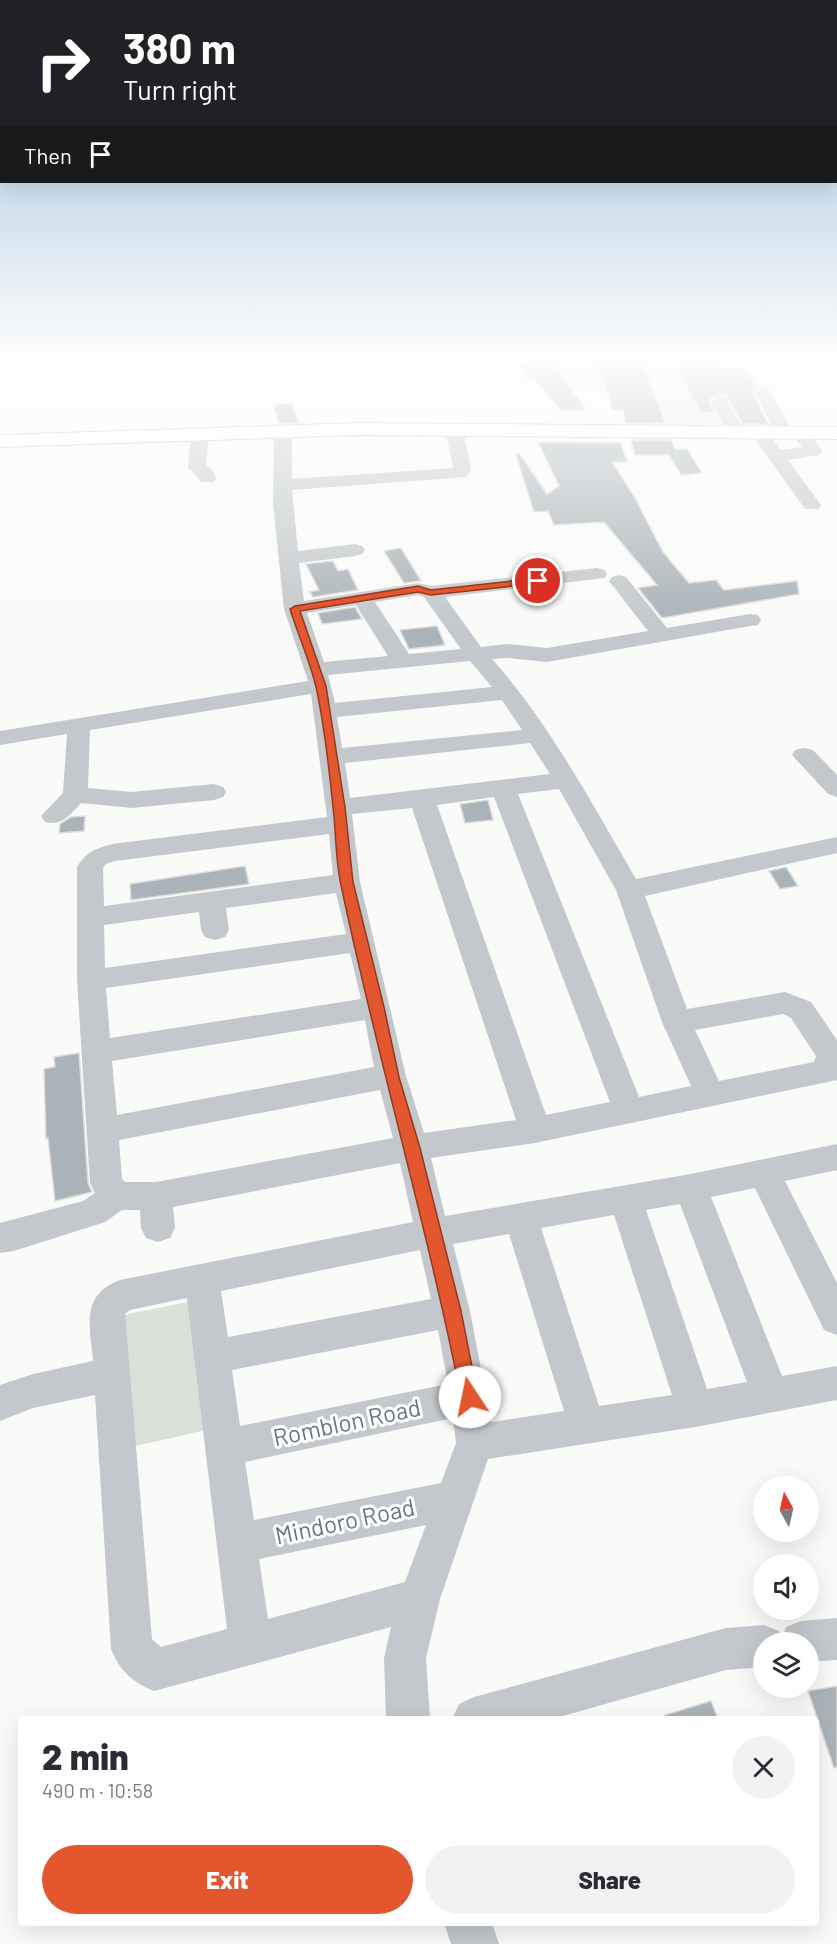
<!DOCTYPE html>
<html lang="en">
<head>
<meta charset="utf-8">
<style>
  body { margin:0; font-family:Barlow,sans-serif; background:#f2f2f3; color:#2b2b33; height:100vh; display:flex; flex-direction:column; font-size:22px; white-space:nowrap }
  * { box-sizing:border-box; margin:0 }
  p { font-size:20px; color:#7c7c81 }
  .icon { flex:none; width:33px; height:33px; fill:none; stroke:currentColor; stroke-width:2; stroke-linecap:round; stroke-linejoin:round }
  .map { position:relative; flex:1; overflow:hidden }
  .side { position:absolute; left:18px; top:1716px; width:801px; height:210px; display:flex; flex-direction:column; background:#fff; border-radius:6px; box-shadow:0 6px 24px #0002 }
  .side>* { flex:none }
  .hud { position:absolute; left:0px; top:0px; width:837px; height:183px; box-shadow:0 6px 24px #0002; background:#202124; color:#fff; overflow:hidden }
  .needle { width:39px; rotate:352deg }
  .fabs { position:absolute; left:753px; top:1476px; display:grid; gap:12px }
  .fabs a { display:grid; place-items:center; width:66px; height:66px; border-radius:50%; background:#fff; box-shadow:0 6px 24px #0002; font-size:30px }
  .pin { position:absolute; display:grid; place-items:center; width:51px; height:51px; color:#fff; margin:-26px; border:3px solid #fff; border-radius:50%; box-shadow:0 2px 6px #0007 }
  .me { position:absolute; width:66px; margin:-33px; rotate:349deg; stroke-linejoin:round; filter:drop-shadow(0 0 4px #0008) }
  .turn { display:flex; align-items:center; gap:21px; height:126px; padding:0 24px; font-size:27px }
  .turn .icon { width:78px; height:78px; stroke-width:2.5 }
  .turn b { display:block; font-size:42px; line-height:51px }
  .then { display:flex; align-items:center; height:57px; padding:0 24px; background:#0003; gap:12px; font-size:22px }
  .round { display:grid; place-items:center; flex:none; width:63px; height:63px; border-radius:32px; background:#f2f2f3 }
  .summary { display:flex; align-items:center; justify-content:space-between; height:102px; padding:0 24px }
  h1 { font-size:36px; font-weight:800; line-height:45px }
  .cta { display:flex; gap:12px; margin-top:auto; padding:12px 24px }
  .cta a { flex:1; height:69px; border-radius:36px; background:#e4572e; color:#fff; font-size:24px; font-weight:800; line-height:69px; text-align:center }
  .cta a+a { background:#f2f2f3; color:#2b2b33 }
  .map>svg:first-child { display:block }
  .built { fill:#e8e9e9 }
  .green { fill:#dadfd7 }
  .building { fill:#aab3b9; stroke:#dcdcda; stroke-width:1.5 }
  .lines { fill:none; stroke-linecap:round; stroke-linejoin:round }
  .major-casing { stroke:#b5babe; stroke-width:2 }
  .minor { fill:#c3c8cc; fill-rule:evenodd }
  .major { fill:#fff; fill-rule:evenodd }
  .route { fill:#e4572e; stroke:#94391e; stroke-width:1.5 }
  .labels { text-anchor:middle; stroke-width:6; stroke-linejoin:round; paint-order:stroke }
  .near-street-label { font-size:24px; fill:#657683; stroke:#fff }
</style>
</head>
<body>
<div class="map">
<svg width="837" height="1944" viewBox="0 0 837 1944">
  <rect width="100%" height="100%" fill="#fafaf8"/>
  <!-- built -->
  <path class="built" d="M551,356H716L743,396L727,400L729,423L644,422L633,387L575,389Z"/>
  <!-- green -->
  <path class="green" d="M188,1302L206,1430L127,1448L114,1317Z"/>
  <!-- building -->
  <path class="building" d="M551,360L586,410H561L534,379L528,380L517,363Z
    M638,360L647,373L665,423H626L623,410H613L596,363Z
    M715,366L716,368L744,367L758,388L753,393L768,424H743L725,395L718,394L709,400L714,412L702,413L675,367Z
    M292,403L299,423H279L273,405Z
    M631,440H671L675,449H687L702,473L681,475L669,455H635Z
    M538,442L621,443L627,462H612L635,498L663,552L689,583L716,580L724,590L797,581L799,594L662,618L638,588L657,585L604,522L554,525L548,511L534,512L516,455L519,453L547,494L559,486Z
    M401,548L421,581L404,583L384,551Z
    M550,560L557,570L535,572L529,563Z
    M333,561L338,571L348,569L358,590L313,597L310,592L319,590L306,564Z
    M355,607L362,619L322,624L318,613Z
    M437,626L445,645L409,649L400,630Z
    M488,800L493,820L465,823L460,804Z
    M85,816L84,831L59,833L60,824L71,817Z
    M245,866L249,884L131,900L130,884Z
    M786,867L798,886L780,889L769,871Z
    M79,1053L88,1183L92,1192L55,1201L48,1138L46,1139L44,1069L55,1067L54,1057Z
    M837,1686V1767L834,1768L808,1691Z
    M711,1701L718,1719H666L665,1715Z"/>
  <g class="lines">
    <defs>
      <path id="major" d="M360,423L837,427V439L360,435L0,447V435Z"/>
    </defs>
    <!-- major casing -->
    <use href="#major" class="major-casing"/>
    <!-- minor -->
    <path class="minor" d="M763,387L771,392L793,433L801,428L807,429L822,451L819,455L788,460L821,505L819,509H805L751,433L754,429H766L781,450L802,447L792,433L784,438L778,437L775,433L755,392Z
      M719,396L725,397L745,432L742,436H730L727,432L711,401Z
      M454,423L460,424L463,428L471,470L466,477L292,490L298,551L355,544L362,546L365,550L362,554L355,556L299,563L304,601L418,583L431,586L597,568L604,570L607,574L604,578L445,597L481,647L508,644L547,648L648,631L609,581L612,577L619,575L626,577L667,628L750,614L758,615L761,620L758,625L750,626L547,662L508,658L492,659C550,724 592,804 636,879L837,837V853L645,896L687,1009L785,992L811,1002L837,1040V1080L535,1143L431,1158L445,1216L691,1174L837,1144V1170L785,1181L837,1283V1335L824,1330L755,1188L711,1197L782,1376L837,1366V1400L695,1427L488,1459L440,1599L426,1658L430,1719H386L384,1658L391,1627L154,1691C133,1683 119,1670 111,1649L95,1395L33,1408L0,1421V1385L33,1374L93,1361C90,1326 80,1295 120,1280L413,1222L400,1163L173,1207L175,1228L170,1238L158,1242L146,1238L141,1228L140,1210H122L105,1222L14,1251L0,1253V1223L83,1201L95,1193L90,1183L77,980V867C86,852 95,849 112,844L327,817L311,694L90,730L88,788L132,792L214,784L223,787L226,792L223,797L214,800L132,808L81,803C70,815 62,826 45,822L41,816L63,793L67,734L0,745V731L308,681L284,609L273,503L274,431L277,427H289L292,431V479L453,468L445,428L448,424ZM418,595L424,597L461,649L409,654L375,602ZM356,605L388,656L324,662L307,613ZM470,661L492,687L335,703L328,675ZM502,700L522,730L342,748L337,717ZM530,743L550,774L350,798L345,763ZM559,789L616,890L662,1022L691,1086L639,1097L518,794ZM494,797L610,1102L546,1115L437,805ZM412,808L516,1120L424,1133L406,1076L360,882L352,814ZM329,834L333,875L104,906L103,868L106,864L115,861ZM336,893L346,934L105,968L104,925L199,912L201,930L205,937L215,940L225,937L229,930L226,908ZM350,953L361,999L110,1038L106,988ZM783,1014L791,1018L816,1056L814,1062L719,1081L695,1030ZM365,1020L374,1067L117,1115L112,1061ZM380,1090L393,1138L156,1182H125L122,1179L119,1140ZM680,1204L747,1382L707,1389L646,1210ZM614,1215L672,1395L599,1406L541,1228ZM509,1234L564,1411L491,1422L470,1311L453,1244ZM420,1250L431,1299L228,1337L221,1291ZM187,1298L227,1629L161,1647L152,1639L125,1314L130,1310ZM438,1330L448,1384L240,1426L232,1370ZM453,1418L456,1443L441,1483L254,1520L245,1462ZM426,1525L405,1582L268,1619L259,1559Z
      M200,429L206,430L209,434L206,466L212,469L216,478L214,482H200L197,476L188,468L191,434L194,430Z
      M804,748L813,750L837,775V797L828,794L792,755L795,750Z
      M837,1618V1660L808,1662V1642H764V1667L726,1670L552,1719H452L459,1704L474,1697L726,1628L764,1625L779,1631L782,1638L786,1627L801,1621Z
      M444,1923H492L499,1944H451Z"/>
    <!-- major -->
    <use href="#major" class="major"/>
  </g>
  <!-- sky -->
  <linearGradient id="sky" x2="0" y2="1"><stop stop-color="#96bcdc"/><stop offset="0.57" stop-color="#fdfdfc"/><stop offset="1" stop-color="#fdfdfc" stop-opacity="0"/></linearGradient>
  <rect width="837" height="628" fill="url(#sky)"/>
  <!-- route -->
  <path class="route" d="M538,578L541,579V583L431,595L418,592L300,611L326,686L345,807L353,882L384,1007L399,1077L420,1148L461,1311L478,1397L476,1403L470,1406L463,1403L461,1397C427,1225 377,1057 341,885C336,863 336,839 334,817C330,776 325,727 316,687C310,661 298,635 290,609L295,606L418,586L431,590Z"/>
  <g class="labels">
    <!-- near-street labels -->
    <g class="near-street-label">
      <text transform="translate(347 1423) rotate(-12)" y="8">Romblon Road</text>
      <text transform="translate(345 1522) rotate(-12)" y="8">Mindoro Road</text>
    </g>
  </g>
</svg>
<div class="fabs">
<a><svg class="needle" viewBox="-14 -14 28 28"><path d="M0-13l5 13h-10z" fill="#e53935"/><path d="M0 13l5-13h-10z" fill="#7c7c81"/></svg></a>
<a><svg class="icon" aria-label="sound" viewBox="0 0 24 24"><path d="M4 9h4l5-4v14l-5-4H4zM17 9q2 3 0 6"/></svg></a>
<a><svg class="icon" aria-label="layers" viewBox="0 0 24 24"><path d="M12 4l9 5-9 5-9-5zM3 14l9 5 9-5"/></svg></a>
</div>
<div class="pin" style="left:538px;top:581px;background:#d93025"><svg class="icon" aria-label="arrive" viewBox="0 0 24 24"><path d="M6 21V4h12l-3 4 3 4H6"/></svg></div>
<svg class="me" style="left:470px;top:1397px" viewBox="-20 -20 40 40"><circle r="19" fill="#fff"/><path d="M0-13L10 11 0 6-10 11z" fill="#e4572e"/></svg>
<div class="hud">
<div class="turn"><svg class="icon" aria-label="right" viewBox="0 0 24 24"><path d="M7 20v-9h11M14 6l5 5-5 5"/></svg><div><b>380 m</b>Turn right</div></div>
<div class="then">Then<svg class="icon" aria-label="arrive" viewBox="0 0 24 24"><path d="M6 21V4h12l-3 4 3 4H6"/></svg></div>
</div>
<section class="side">
<div class="summary"><div><h1>2 min</h1><p>490 m · 10:58</p></div><a class="round"><svg class="icon" aria-label="close" viewBox="0 0 24 24"><path d="M6 6l12 12M18 6L6 18"/></svg></a></div>
<div class="cta"><a>Exit</a><a>Share</a></div>
</section>
</div>
</body>
</html>
